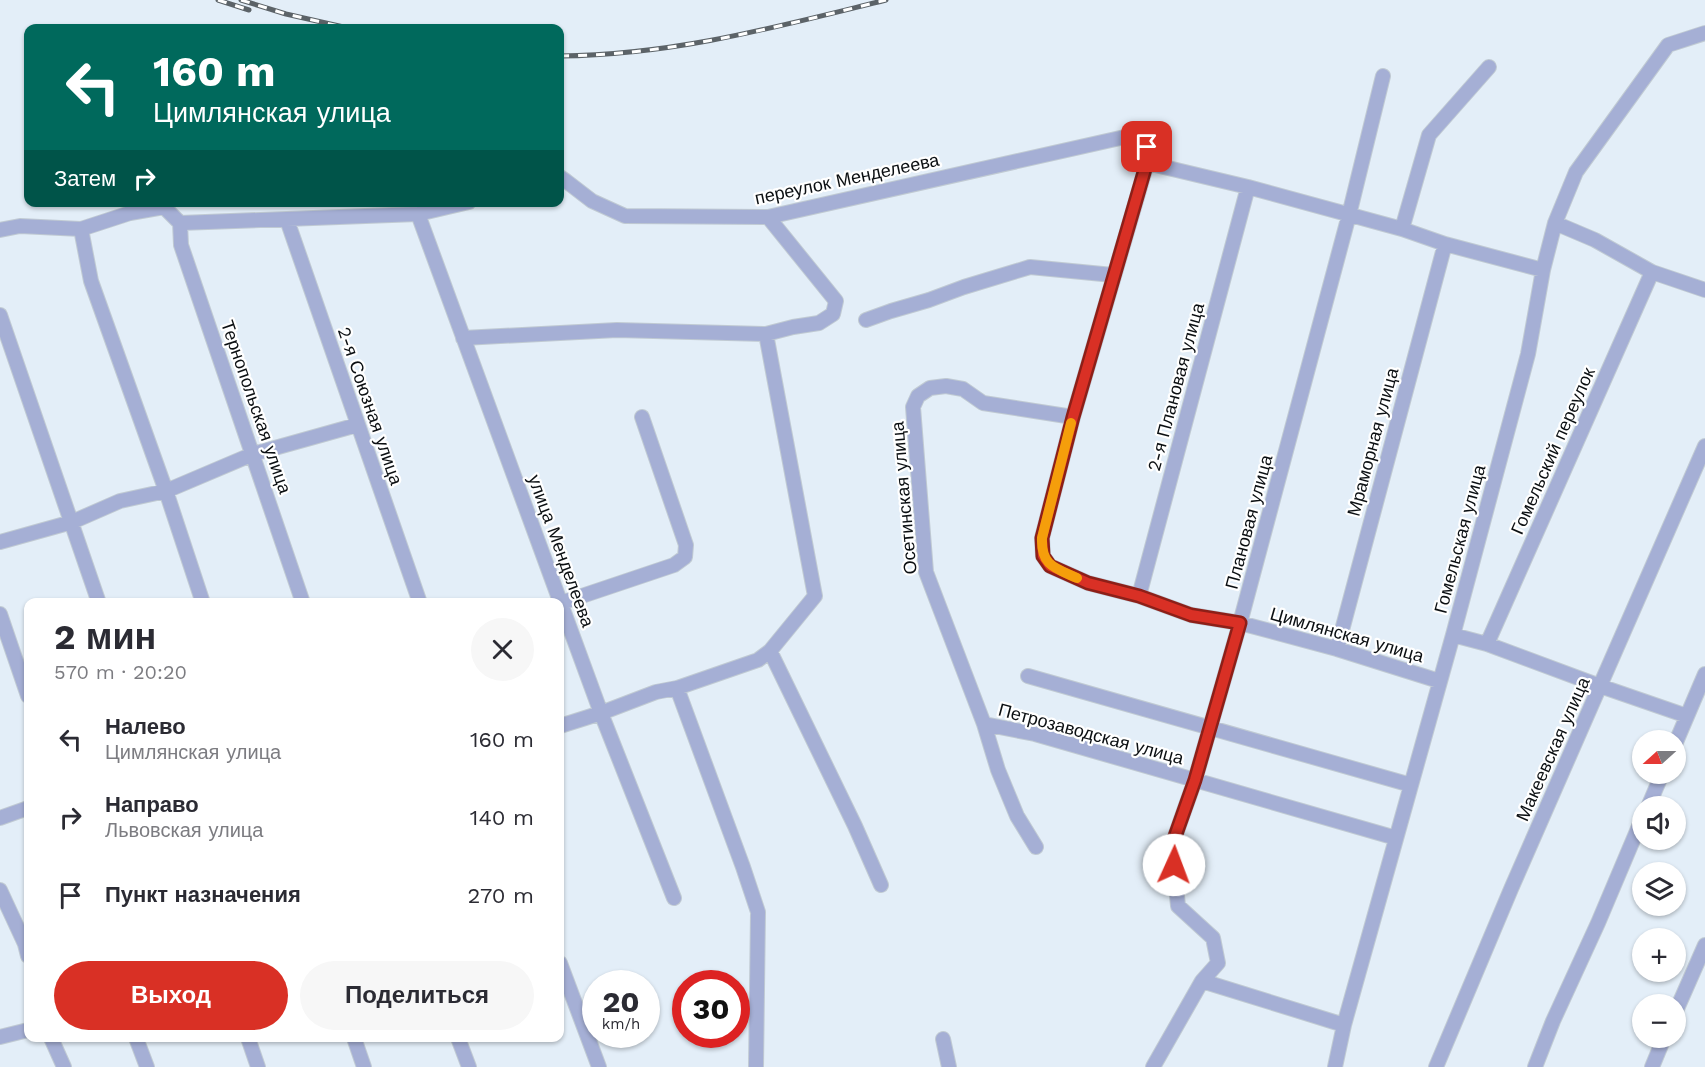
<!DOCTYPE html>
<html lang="ru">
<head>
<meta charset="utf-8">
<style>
  body { margin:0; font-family:"Work Sans",sans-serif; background:#f7f7f7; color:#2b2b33; height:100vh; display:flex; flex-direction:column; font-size:22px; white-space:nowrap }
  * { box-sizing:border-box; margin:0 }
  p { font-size:20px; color:#7c7c81 }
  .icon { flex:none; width:33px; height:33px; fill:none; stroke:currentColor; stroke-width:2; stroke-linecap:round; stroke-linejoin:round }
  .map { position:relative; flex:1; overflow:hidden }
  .drawer { position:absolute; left:24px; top:598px; width:540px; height:444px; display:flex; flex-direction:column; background:#fff; border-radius:12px; box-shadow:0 2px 4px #0004 }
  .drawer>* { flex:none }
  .guide { position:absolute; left:24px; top:24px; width:540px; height:183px; border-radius:12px; box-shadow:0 2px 4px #0004; background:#00695c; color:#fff; overflow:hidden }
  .needle { width:39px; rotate:249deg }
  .fabs { position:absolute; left:1632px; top:730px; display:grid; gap:12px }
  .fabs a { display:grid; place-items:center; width:54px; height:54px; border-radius:50%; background:#fff; box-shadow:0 2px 4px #0004; font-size:30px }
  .speed { position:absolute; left:582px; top:970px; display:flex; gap:12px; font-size:30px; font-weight:700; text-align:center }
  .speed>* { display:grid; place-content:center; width:78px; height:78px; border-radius:50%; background:#fff; box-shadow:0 2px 4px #0004; line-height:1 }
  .speed small { font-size:15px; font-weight:400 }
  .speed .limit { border:9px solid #d22; background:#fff; color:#111 }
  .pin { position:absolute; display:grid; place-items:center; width:51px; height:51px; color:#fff; margin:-26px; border-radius:12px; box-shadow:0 3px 9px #0006 }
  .me { position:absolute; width:66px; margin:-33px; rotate:2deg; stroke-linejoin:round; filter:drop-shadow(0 0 4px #0008) }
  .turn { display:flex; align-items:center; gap:21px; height:126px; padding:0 30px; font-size:27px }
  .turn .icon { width:78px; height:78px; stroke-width:2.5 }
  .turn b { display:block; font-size:42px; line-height:51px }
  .then { display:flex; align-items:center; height:57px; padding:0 30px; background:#0003; gap:12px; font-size:22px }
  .round { display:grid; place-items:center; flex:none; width:63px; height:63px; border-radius:32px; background:#f7f7f7 }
  .summary { display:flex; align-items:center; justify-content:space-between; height:102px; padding:0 30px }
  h1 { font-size:36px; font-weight:700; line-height:45px }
  .action { display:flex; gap:12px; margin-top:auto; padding:12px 30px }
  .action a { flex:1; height:69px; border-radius:36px; background:#d93025; color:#fff; font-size:24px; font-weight:700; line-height:69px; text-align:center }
  .action a+a { background:#f7f7f7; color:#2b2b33 }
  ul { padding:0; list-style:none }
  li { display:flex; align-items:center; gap:18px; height:78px; padding:0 30px }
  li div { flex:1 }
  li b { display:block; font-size:22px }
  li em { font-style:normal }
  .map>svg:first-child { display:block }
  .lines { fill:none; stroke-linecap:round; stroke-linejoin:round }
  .minor-casing { stroke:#c0cad3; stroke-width:16 }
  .minor { stroke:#a5afd5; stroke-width:14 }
  .rail-casing { stroke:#5c6368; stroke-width:5 }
  .rail { stroke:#fff; stroke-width:3; stroke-dasharray:9; stroke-linecap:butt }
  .route-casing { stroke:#8d1f18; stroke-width:15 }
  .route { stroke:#d93025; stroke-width:10 }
  .slow { stroke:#f59e0b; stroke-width:10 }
  .labels { text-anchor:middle; stroke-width:4.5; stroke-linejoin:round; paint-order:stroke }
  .street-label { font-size:18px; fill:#0b0f12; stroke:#fff }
</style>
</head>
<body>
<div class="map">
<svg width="1705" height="1067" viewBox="0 0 1705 1067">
  <rect width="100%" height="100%" fill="#e3eef8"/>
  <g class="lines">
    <defs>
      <path id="minor" d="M1147,163L1248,187L1402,229L1445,244L1543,270
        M560,177L566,181L592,201L625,216L768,217L1147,132V163L1073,417L1042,538L1043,556L1050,566L1088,583L1139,596L1191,615L1240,623L1337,649L1439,681
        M418,214L601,713L674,898
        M287,220L420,603
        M180,223L181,245L303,603
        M1555,223L1595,240L1652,272L1705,290
        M81,229L91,281L166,491L203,603
        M1402,229L1429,135L1489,67
        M0,230L20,226L81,229L130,213L164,207L180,223L418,214L469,202
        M0,315L99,603
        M866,320L891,311L929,300L964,287L1030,267L1113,275
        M463,338L617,330L766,334L793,327L819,323L833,314L836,301L768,217
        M0,542L72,522L120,501L166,491L253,454L357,425
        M1139,596L1248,187
        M561,603L674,565L685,557L686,545L642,417
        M0,614L28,696
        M1453,635L1487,644L1600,686L1687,716
        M1487,644L1652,272
        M1337,649L1445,244
        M770,651L855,826L881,885
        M1028,676L1411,785
        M677,688L743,867L758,912L756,1067
        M984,724L1035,734L1396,838
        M560,726L601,713L656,692L677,688L758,660L770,651L815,596L766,334
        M1676,742L1705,674
        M1648,807L1662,774
        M0,818L28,808
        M1036,847L1017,816L998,770L984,724L926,572L913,407L918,396L930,388L946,386L963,389L983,403L1073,417
        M0,890L25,944L28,956
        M560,963L599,1067
        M1202,981L1344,1025
        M1676,1011L1705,945
        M0,1037L28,1030
        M51,1038L64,1067
        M136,1038L147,1067
        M248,1038L258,1067
        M354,1038L364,1067
        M458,1038L469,1067
        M943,1039L949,1067
        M1153,1067L1202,981L1218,963L1213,938L1178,906L1172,845L1195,780L1240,623L1349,215L1383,76
        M1335,1067L1344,1025L1453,635L1528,354L1543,270L1555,223L1576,172L1668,45L1705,33
        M1436,1067L1511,889L1705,446
        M1535,1067L1553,1021L1598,923L1642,819
        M1652,1067L1664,1038"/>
    </defs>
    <!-- minor casing -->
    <use href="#minor" class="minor-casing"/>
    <!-- minor -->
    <use href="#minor" class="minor"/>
    <defs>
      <path id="rail" d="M218,0L249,10
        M241,0L286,14L348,28
        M560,56C674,55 776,27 886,0"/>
    </defs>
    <!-- rail casing -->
    <use href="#rail" class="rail-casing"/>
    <!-- rail -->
    <use href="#rail" class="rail"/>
  </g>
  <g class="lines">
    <defs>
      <path id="route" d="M1147,147V162L1073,417L1042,538L1043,556L1050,566L1088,583L1139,596L1191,615L1240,623L1195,780L1172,845L1174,865"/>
    </defs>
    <!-- route casing -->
    <use href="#route" class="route-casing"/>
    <!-- route -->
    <use href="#route" class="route"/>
    <!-- slow -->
    <path class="slow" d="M1071,423L1042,538C1041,566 1055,568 1077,578"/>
  </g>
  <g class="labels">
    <!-- street labels -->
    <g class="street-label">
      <text transform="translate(847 179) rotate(-12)" y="6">переулок Менделеева</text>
      <text transform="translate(1176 387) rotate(-75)" y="6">2-я Плановая улица</text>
      <text transform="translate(370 406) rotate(71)" y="6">2-я Союзная улица</text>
      <text transform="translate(256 407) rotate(71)" y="6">Тернопольская улица</text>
      <text transform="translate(1373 442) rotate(-75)" y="6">Мраморная улица</text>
      <text transform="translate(1553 451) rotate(-66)" y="6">Гомельский переулок</text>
      <text transform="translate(904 498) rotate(-95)" y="6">Осетинская улица</text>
      <text transform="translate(1249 522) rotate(-75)" y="6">Плановая улица</text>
      <text transform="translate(1460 539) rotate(-75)" y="6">Гомельская улица</text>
      <text transform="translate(561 551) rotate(70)" y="6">улица Менделеева</text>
      <text transform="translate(1347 635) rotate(16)" y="6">Цимлянская улица</text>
      <text transform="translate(1091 734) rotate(15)" y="6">Петрозаводская улица</text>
      <text transform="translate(1553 749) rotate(-66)" y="6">Макеевская улица</text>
    </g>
  </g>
</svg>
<div class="fabs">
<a><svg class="needle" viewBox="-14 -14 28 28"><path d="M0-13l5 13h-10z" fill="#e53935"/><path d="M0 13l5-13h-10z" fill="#7c7c81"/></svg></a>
<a><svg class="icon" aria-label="sound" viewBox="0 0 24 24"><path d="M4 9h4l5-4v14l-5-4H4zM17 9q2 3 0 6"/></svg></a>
<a><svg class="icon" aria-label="layers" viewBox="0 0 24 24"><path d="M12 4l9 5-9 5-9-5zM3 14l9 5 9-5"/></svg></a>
<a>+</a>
<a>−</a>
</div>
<div class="speed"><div>20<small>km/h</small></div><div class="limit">30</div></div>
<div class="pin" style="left:1147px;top:147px;background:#d93025"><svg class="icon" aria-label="arrive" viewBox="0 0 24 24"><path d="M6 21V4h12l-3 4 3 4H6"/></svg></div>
<svg class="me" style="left:1174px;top:865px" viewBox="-20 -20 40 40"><circle r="19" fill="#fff"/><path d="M0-13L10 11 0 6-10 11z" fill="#d93025"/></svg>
<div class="guide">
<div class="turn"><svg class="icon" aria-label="left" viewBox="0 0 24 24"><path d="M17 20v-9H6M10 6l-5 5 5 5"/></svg><div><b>160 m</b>Цимлянская улица</div></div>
<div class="then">Затем<svg class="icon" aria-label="right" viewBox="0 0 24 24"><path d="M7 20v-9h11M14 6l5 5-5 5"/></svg></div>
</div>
<section class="drawer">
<div class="summary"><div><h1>2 мин</h1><p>570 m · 20:20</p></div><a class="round"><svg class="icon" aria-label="close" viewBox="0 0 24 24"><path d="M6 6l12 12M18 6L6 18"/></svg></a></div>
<ul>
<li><svg class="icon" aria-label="left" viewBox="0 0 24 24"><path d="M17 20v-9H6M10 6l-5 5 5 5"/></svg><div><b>Налево</b><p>Цимлянская улица</p></div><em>160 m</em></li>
<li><svg class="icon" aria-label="right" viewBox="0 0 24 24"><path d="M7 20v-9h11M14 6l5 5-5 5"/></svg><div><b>Направо</b><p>Львовская улица</p></div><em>140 m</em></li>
<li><svg class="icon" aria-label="arrive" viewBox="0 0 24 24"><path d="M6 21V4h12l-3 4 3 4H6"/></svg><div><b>Пункт назначения</b></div><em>270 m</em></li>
</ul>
<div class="action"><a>Выход</a><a>Поделиться</a></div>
</section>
</div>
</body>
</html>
